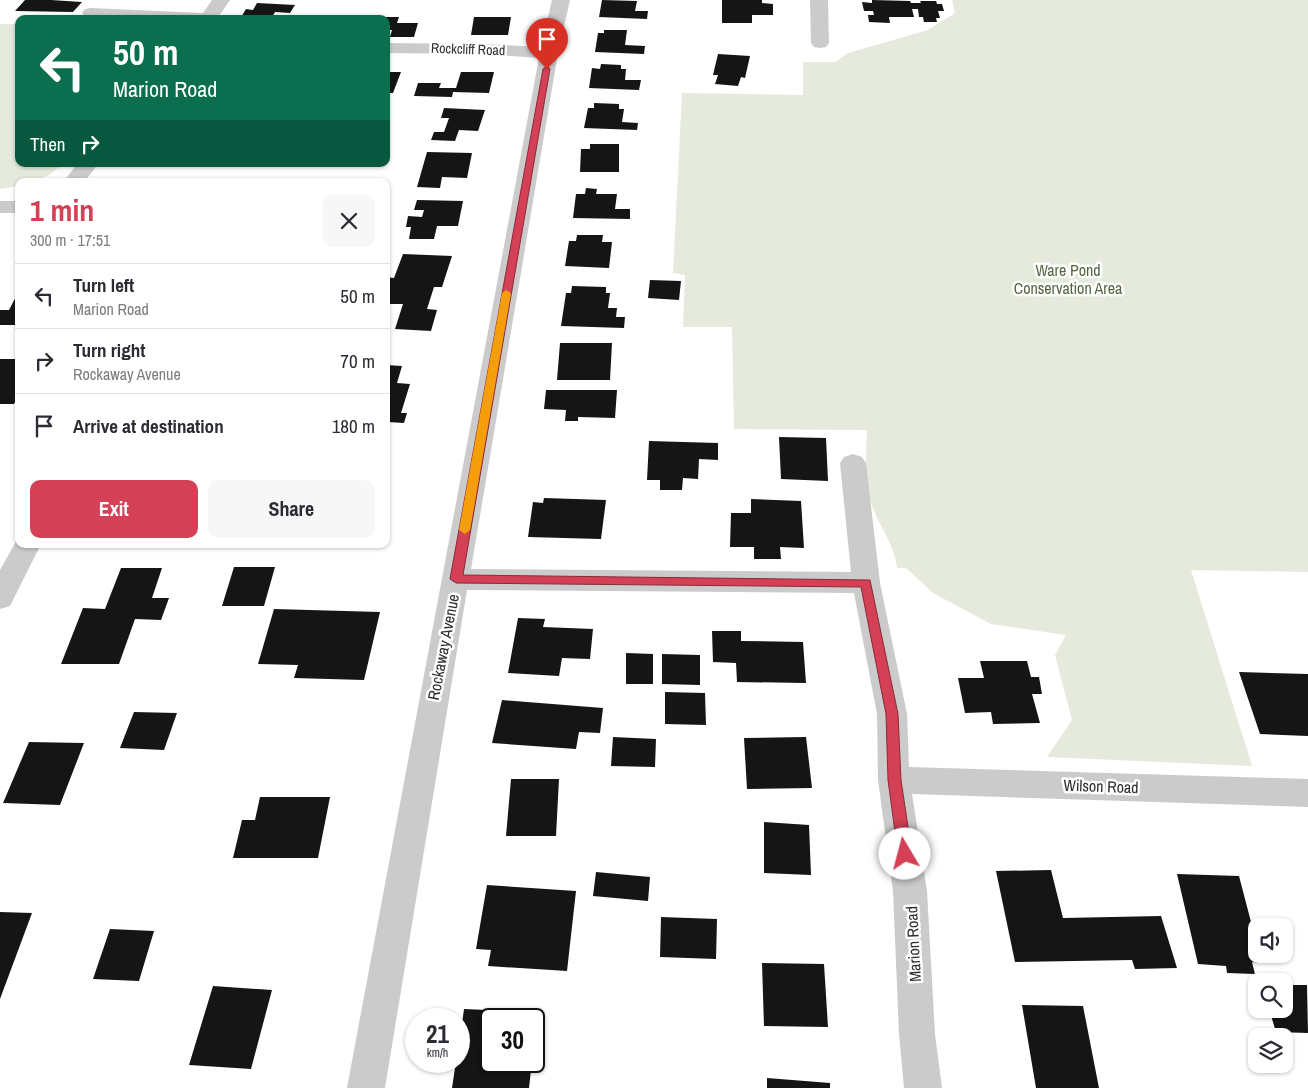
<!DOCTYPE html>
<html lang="en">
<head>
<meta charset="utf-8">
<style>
  body { margin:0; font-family:"Archivo Narrow",sans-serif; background:#f7f7f7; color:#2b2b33; height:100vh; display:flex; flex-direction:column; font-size:19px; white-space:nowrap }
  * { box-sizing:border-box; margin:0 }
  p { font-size:16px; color:#7c7c81 }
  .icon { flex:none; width:28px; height:28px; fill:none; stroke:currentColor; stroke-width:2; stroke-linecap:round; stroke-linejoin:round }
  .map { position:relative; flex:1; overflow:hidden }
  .side { position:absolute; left:15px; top:178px; width:375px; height:370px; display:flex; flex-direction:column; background:#fff; border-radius:10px; box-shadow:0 1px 4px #0004 }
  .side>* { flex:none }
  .banner { position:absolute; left:15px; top:15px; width:375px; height:152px; border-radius:10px; box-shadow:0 1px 4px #0004; background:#0b6e4f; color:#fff; overflow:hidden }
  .tools { position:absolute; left:1248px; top:918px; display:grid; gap:10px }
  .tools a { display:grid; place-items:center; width:45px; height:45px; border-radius:10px; background:#fff; box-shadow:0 1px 4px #0004; font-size:25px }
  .speed { position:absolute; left:405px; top:1008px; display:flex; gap:10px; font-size:25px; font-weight:700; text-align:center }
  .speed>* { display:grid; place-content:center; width:65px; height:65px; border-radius:50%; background:#fff; box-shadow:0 1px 4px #0004; line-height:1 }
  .speed small { font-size:12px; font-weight:400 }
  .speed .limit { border:2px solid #111; border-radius:8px; background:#fff; color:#111 }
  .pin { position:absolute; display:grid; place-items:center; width:42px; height:42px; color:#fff; margin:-51px -21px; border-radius:50% 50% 50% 0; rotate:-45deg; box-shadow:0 0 5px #0007 }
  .pin .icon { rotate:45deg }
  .me { position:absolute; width:55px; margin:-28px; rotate:352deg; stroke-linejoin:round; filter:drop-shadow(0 0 4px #0008) }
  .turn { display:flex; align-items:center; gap:18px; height:105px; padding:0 15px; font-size:22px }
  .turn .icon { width:65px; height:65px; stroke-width:2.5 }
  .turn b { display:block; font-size:35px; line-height:42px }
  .then { display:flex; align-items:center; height:48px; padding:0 15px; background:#0003; gap:10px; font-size:19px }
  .round { display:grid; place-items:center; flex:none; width:52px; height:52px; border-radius:10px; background:#f7f7f7 }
  .overview { display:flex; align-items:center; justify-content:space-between; height:85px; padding:0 15px }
  h1 { font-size:30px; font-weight:800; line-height:38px; color:#d44056 }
  .button { display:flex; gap:10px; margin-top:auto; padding:10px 15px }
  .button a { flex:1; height:58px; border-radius:10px; background:#d44056; color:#fff; font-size:20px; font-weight:800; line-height:58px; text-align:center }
  .button a+a { background:#f7f7f7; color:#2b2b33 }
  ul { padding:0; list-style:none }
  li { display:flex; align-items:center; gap:15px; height:65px; padding:0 15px; border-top:1px solid #e1e1e2 }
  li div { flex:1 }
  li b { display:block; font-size:19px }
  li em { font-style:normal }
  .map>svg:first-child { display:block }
  .green { fill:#e5eadd }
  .building { fill:#151515 }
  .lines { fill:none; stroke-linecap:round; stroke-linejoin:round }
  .minor { fill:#cbcbcb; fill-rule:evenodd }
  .route { fill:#d44056; stroke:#8a2a38 }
  .slow { fill:#f59e0b }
  .labels { text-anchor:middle; stroke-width:5; stroke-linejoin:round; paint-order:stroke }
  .far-street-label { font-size:14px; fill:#2e2e2e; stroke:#fff }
  .park-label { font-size:16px; fill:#54653f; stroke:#fff }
  .street-label { font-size:16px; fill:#2e2e2e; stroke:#fff }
</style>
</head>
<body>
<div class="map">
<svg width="1308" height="1088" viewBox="0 0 1308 1088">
  <rect width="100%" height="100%" fill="#fff"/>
  <!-- green -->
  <path class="green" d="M952,0H1308V572L1191,570L1252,766L1047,757L1072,720L1055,655L1066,635L991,624L933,593L906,568H897C895,547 882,530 874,511C863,486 866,457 867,430L734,429L732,327H683L685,275L673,273L682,93L803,95V62H835L848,53L928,30L955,13Z
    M0,24H19V164H62C48,178 39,181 19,181V186L0,189Z"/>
  <!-- building -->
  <path class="building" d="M25,0H51L82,2L73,12L15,11Z
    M602,0L637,1L635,11H648L647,19L599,17Z
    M722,0H762V3L773,4V15H752V23H722Z
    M872,0L910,1L911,3H921L920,1H936L937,4H942L944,11H938L940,18H936L937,22H924L923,17H919L918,9H912L914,17H889L890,23L869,22L868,15H874L873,11H864L862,2L872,3Z
    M257,3L295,5L290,13L275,12L271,19H240L246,9L253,10Z
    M386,17H399L397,23H418L414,37H390L392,30H386Z
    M474,17H511L508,35H471Z
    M604,30H627L625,45L645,46L644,54L595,52L598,33H604Z
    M718,54L750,56L745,78L741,77L738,86L715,84L718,75H713Z
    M601,64L621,65V69H626L625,80H641L639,90L589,88L592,68L600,69Z
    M386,72H401L393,93H386Z
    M461,72H494L489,93L453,92L452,97L414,96L418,83H441L439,88H456Z
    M594,103L619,104V109H624L622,122L638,123L637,130L584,128L588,108H594Z
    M444,108L485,110L478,131L459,130L455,141L431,140L434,132H444L449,118H441Z
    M590,144H619V172H580L581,149H590Z
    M427,152L472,153L467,178L442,177L440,188L417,187Z
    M586,188L597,189L596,194H617L615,209H630V219L573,218L576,194H585Z
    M417,200L463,201L458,226H437L434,239H409L411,227H406L408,216L422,217L424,210H414Z
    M577,235H603L602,242H612L609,268L565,266L569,241H576Z
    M403,254L452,256L442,287H434L427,309L437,310L431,331L395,329L403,304H386V277L394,278Z
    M650,280L681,281L679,300L648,298Z
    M572,286L606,287V293H610L608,308H617L616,317H625L624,328L561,326L566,293H571Z
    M19,291V325H0V310H9Z
    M560,343H612L610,380H557Z
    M0,359H19V395L14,404H0Z
    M386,365L402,366L397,383L410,384L401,413H407L404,423L388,422L387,427Z
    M546,390H617L615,418L578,417V421H565L566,410L544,409Z
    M779,437L826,438L828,481L781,479Z
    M649,441L718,443V460L699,459L698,479L683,478L682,490H660V480H647Z
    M544,498L606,500L601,539L528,537L533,502L543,503Z
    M751,499L801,501L804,548L780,547L781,559H754V547H730L731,513H751Z
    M234,567H275L264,606H222Z
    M121,568H162L152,598H169L161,620L135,619L119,664H61L83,608L105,609Z
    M274,609L380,612L364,680L294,678L298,665L258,664Z
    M518,618L545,619L543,627L593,629L590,659L562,658L559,676L508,673Z
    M712,631H741V641L803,642L806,683L737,682L736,663L713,662Z
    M626,653L653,654V684H626Z
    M662,654L700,655V685L662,684Z
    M980,661H1027L1031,677H1039L1042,694H1032L1040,723L993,724L991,712L965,713L958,678H984Z
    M1239,672L1308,674V736L1260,734Z
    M665,692L705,693L706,725L665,724Z
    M502,700L603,708L600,733L579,732L576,749L492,743Z
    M134,712L177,713L164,750L120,748Z
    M613,737L656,739L655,767L611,766Z
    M806,737L812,788L747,789L744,738Z
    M29,742L84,743L60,805L3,803Z
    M511,779H559L556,836H506Z
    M260,797H330L318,858H233L242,820H255Z
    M764,822L809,825L811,875L764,873Z
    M1051,870L1063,918L1161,916L1177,968L1135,969L1132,960L1015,962L996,871Z
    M596,872L650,877L648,901L593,896Z
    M1177,874L1239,876L1256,941V954H1260L1262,963L1252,962L1255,974L1227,973L1226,966L1198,964Z
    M487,885L576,891L567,971L488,966L491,950L476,949Z
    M0,912L32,913L0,999Z
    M661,917L717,919L716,959L660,957Z
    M110,929L154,931L139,981L93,979Z
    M762,963L824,964L828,1027L764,1026Z
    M1284,985H1307L1308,1033L1276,1032L1269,1009H1284Z
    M213,986L272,990L251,1069L189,1065Z
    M1022,1005L1083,1006L1099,1088H1036Z
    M464,1009L537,1012L535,1033L534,1019H491V1061H532L529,1088H452L456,1061H459V1046Z
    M767,1078L830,1083V1088H767Z"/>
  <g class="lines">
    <!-- minor -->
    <path class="minor" d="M212,0H230L217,19H101L85,17L82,13L85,9L91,8L203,13Z
      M552,0H570L558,53L471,569L851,572L840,463L844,457L853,454L862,457L866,463L880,583L907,714L909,767L1308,779V807L912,794L927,891L935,1034L942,1088H904L899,1034L893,891L878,780L877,714L854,593L467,590L385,1088H347L539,58L484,54L386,53V43L484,44L541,47Z
      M810,0H828L829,43L826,47L820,48L814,47L811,43Z
      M77,164H98L85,181H64Z
      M0,201H19V213H0Z
      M19,536V544H41L10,606L0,609V570Z"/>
  </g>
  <!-- route -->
  <path class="route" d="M547,66L550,69L463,575L870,580L898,714L901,780L912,854L910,858L905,860L900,858L898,854L888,780L886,714L861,587L456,583L450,579L543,69Z"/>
  <!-- slow -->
  <path class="slow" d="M506,290L511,293L470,530L465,534L459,530L502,293Z"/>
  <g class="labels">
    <!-- far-street labels -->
    <g class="far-street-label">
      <text transform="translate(468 49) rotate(2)" y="5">Rockcliff Road</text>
    </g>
    <!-- park labels -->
    <g class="park-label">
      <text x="1068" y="276">Ware Pond<tspan x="1068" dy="18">Conservation Area</tspan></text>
    </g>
    <!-- street labels -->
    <g class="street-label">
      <text transform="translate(443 647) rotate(-79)" y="6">Rockaway Avenue</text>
      <text transform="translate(1101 786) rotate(2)" y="6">Wilson Road</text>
      <text transform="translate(913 944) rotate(-93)" y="6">Marion Road</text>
    </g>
  </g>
</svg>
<div class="tools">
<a><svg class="icon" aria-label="sound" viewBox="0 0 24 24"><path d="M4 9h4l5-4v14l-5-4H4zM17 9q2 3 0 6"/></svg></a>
<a><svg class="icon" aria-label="search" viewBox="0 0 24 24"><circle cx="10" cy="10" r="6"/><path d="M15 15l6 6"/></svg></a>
<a><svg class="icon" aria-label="layers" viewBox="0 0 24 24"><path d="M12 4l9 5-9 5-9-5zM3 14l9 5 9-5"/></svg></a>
</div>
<div class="speed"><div>21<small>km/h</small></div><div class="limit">30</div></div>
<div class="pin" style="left:547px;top:69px;background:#d93025"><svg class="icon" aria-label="arrive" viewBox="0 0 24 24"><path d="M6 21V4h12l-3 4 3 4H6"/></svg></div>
<svg class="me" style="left:905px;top:854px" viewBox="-20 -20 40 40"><circle r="19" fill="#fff"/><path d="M0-13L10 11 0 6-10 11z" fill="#d44056"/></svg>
<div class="banner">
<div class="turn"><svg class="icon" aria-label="left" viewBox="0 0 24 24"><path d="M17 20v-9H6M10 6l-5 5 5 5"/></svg><div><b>50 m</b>Marion Road</div></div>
<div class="then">Then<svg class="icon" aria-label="right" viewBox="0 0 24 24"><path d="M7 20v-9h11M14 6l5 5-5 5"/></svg></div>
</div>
<section class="side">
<div class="overview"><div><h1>1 min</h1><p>300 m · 17:51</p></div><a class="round"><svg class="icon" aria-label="close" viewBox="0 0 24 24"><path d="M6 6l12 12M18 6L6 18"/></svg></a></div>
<ul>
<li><svg class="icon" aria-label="left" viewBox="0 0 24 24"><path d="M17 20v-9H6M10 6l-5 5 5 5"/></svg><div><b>Turn left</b><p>Marion Road</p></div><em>50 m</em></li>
<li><svg class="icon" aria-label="right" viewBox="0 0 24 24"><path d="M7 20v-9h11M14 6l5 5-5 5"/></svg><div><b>Turn right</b><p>Rockaway Avenue</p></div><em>70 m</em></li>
<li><svg class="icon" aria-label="arrive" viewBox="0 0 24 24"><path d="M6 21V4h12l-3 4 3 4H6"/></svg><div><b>Arrive at destination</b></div><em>180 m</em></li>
</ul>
<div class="button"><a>Exit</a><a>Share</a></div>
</section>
</div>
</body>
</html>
